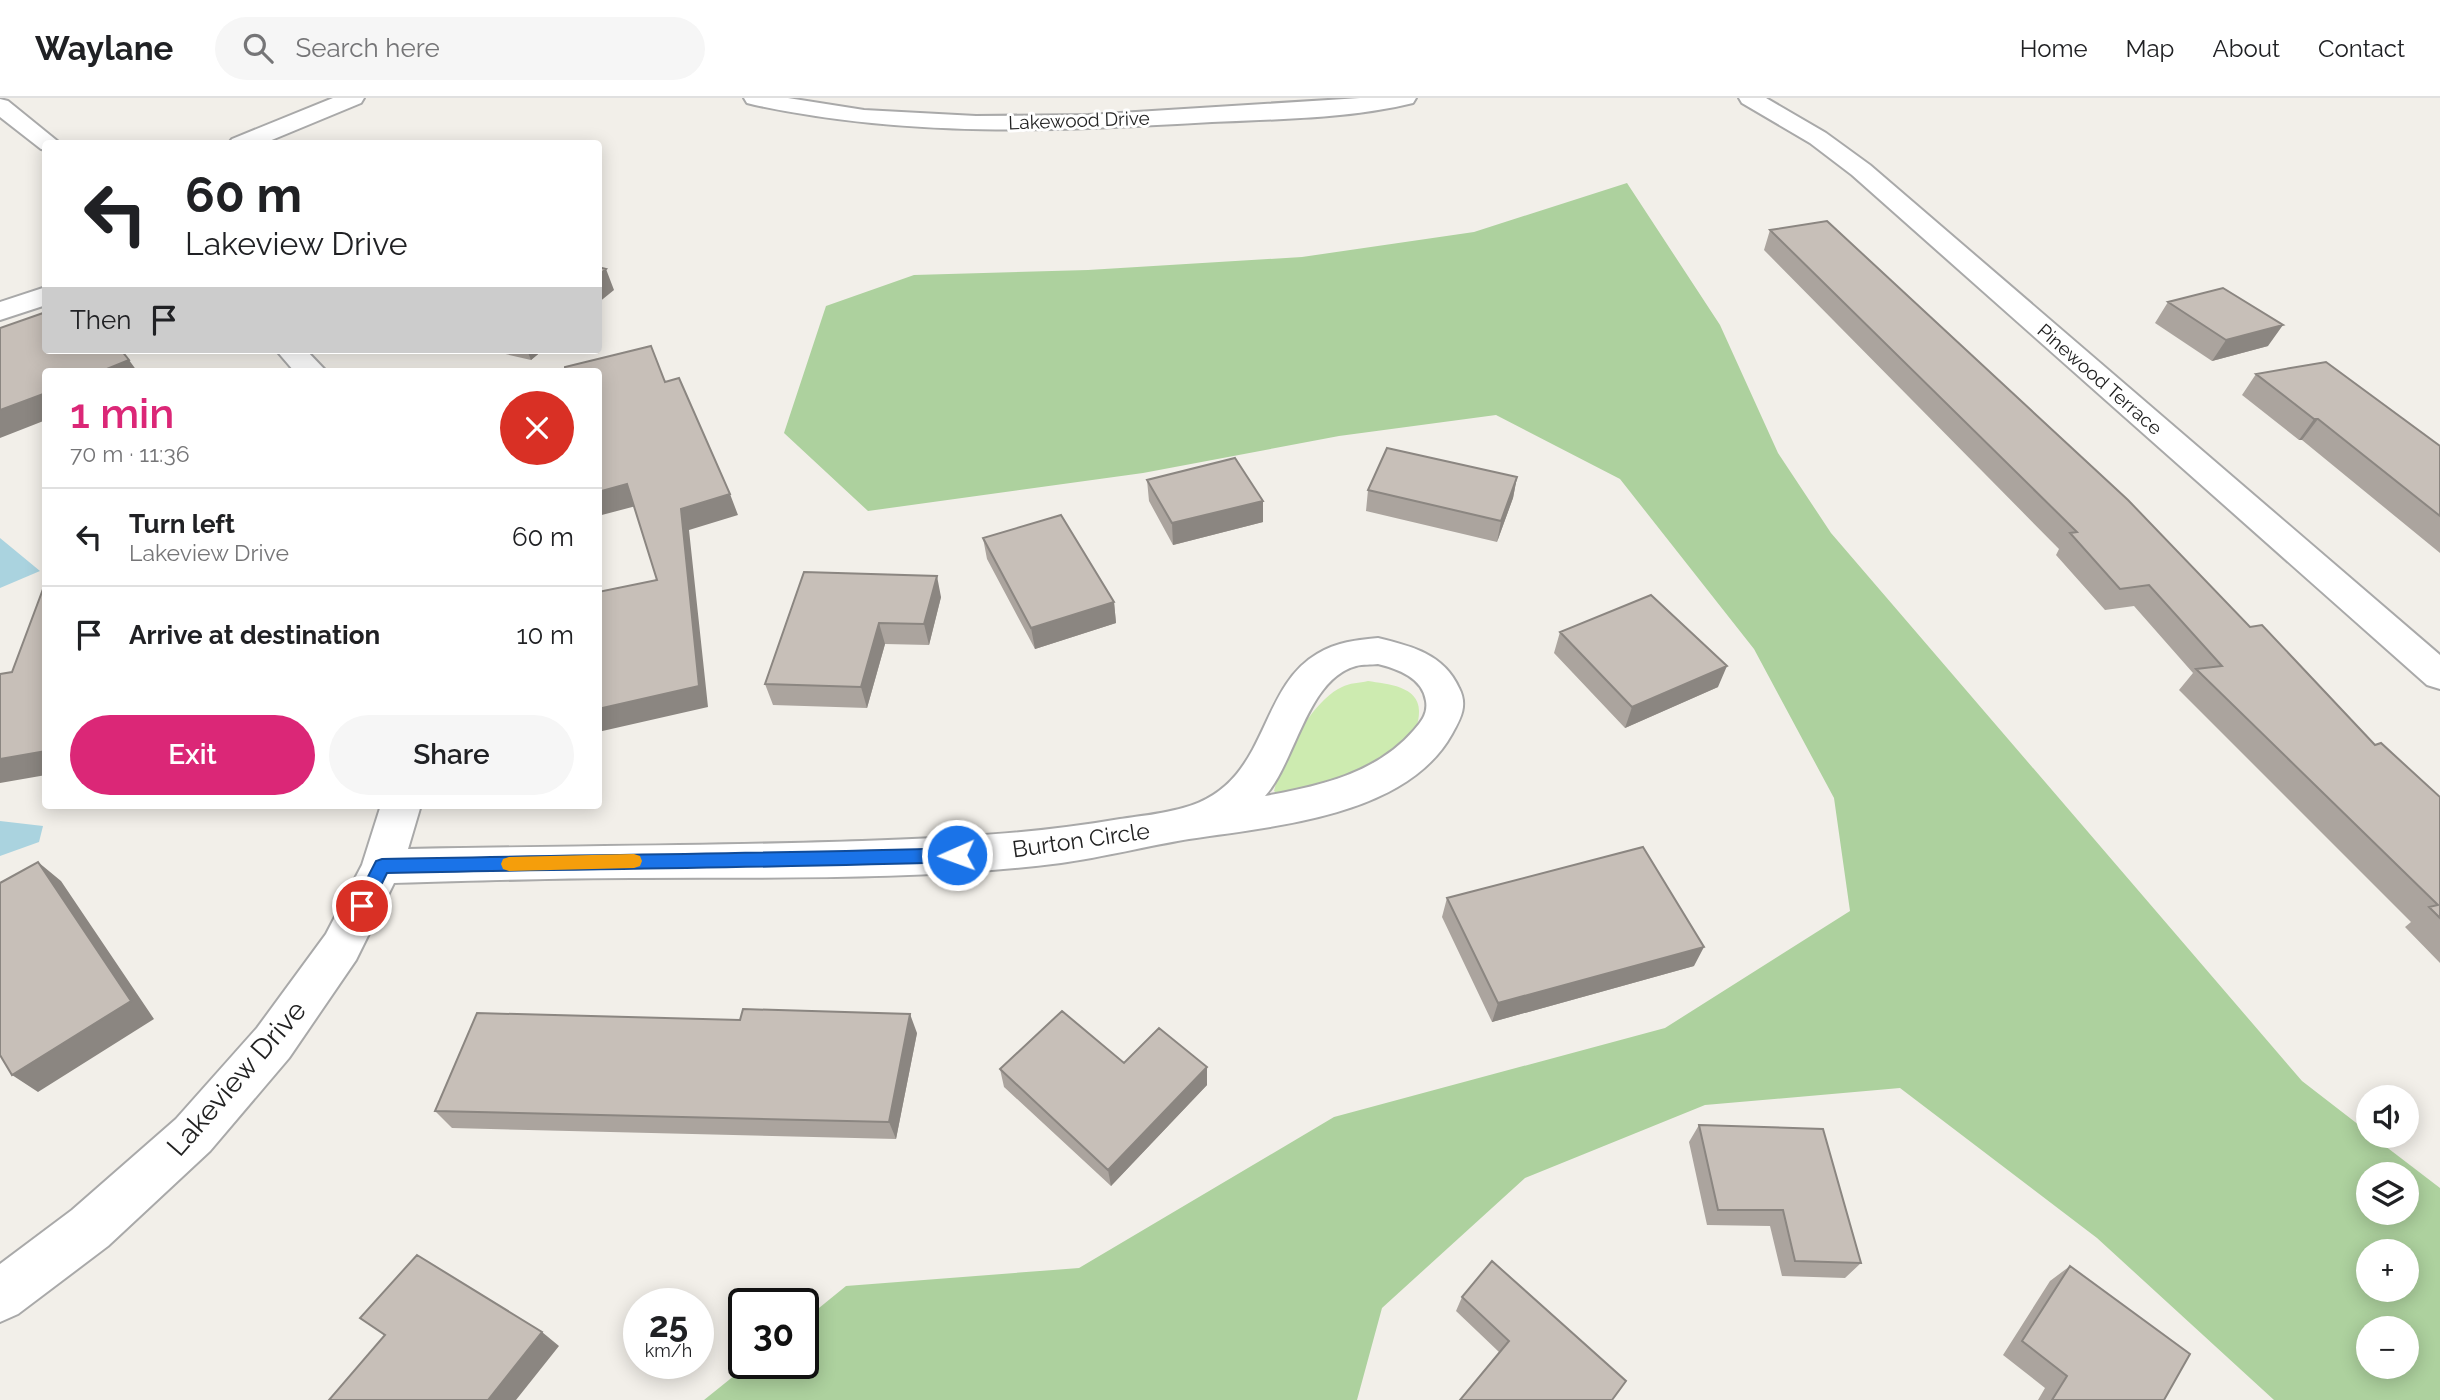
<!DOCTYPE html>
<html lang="en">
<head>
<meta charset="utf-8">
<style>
  body { margin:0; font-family:Raleway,sans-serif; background:#f6f6f6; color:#202124; height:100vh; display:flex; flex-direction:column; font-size:26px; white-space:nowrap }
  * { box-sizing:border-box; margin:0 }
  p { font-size:23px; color:#757577 }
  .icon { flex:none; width:38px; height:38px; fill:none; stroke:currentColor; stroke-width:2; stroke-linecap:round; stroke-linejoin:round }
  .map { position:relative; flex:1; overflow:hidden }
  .drawer { position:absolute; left:42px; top:270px; width:560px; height:441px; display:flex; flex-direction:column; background:#fff; border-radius:7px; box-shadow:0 4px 18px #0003 }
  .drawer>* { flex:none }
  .top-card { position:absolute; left:42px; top:42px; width:560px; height:214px; border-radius:7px; box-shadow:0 4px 18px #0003; background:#fff; color:#202124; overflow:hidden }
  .tools { position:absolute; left:2356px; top:987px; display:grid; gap:14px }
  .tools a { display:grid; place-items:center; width:63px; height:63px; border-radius:50%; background:#fff; box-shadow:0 4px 18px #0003; font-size:35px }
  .speed { position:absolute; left:623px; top:1190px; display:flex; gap:14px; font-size:35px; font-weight:700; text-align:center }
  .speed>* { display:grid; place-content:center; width:91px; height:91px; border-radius:50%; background:#fff; box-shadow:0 4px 18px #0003; line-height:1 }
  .speed small { font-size:18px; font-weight:400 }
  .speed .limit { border:4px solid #111; border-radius:10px; background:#fff; color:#111 }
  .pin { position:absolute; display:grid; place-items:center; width:60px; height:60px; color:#fff; margin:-30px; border:4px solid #fff; border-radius:50%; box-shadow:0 2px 7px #0007 }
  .me { position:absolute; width:77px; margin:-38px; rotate:268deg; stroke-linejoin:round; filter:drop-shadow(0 0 5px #0008) }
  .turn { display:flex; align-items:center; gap:24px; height:147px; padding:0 28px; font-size:32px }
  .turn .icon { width:91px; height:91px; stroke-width:2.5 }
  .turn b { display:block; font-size:49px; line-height:60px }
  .then { display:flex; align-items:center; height:66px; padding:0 28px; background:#0003; gap:14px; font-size:26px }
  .round { display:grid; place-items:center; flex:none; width:74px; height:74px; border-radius:37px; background:#f6f6f6 }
  .overview { display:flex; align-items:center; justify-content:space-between; height:119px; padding:0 28px }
  h1 { font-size:42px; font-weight:600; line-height:52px; color:#db2777 }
  .primary-button { display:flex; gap:14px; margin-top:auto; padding:14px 28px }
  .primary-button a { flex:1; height:80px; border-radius:42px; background:#db2777; color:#fff; font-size:28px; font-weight:600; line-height:80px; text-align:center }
  .primary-button a+a { background:#f6f6f6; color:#202124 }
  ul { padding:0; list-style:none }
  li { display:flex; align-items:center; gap:21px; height:98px; padding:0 28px; border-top:2px solid #e0e0e0 }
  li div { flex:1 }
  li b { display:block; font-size:26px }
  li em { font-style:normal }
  header { display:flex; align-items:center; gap:42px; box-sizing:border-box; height:98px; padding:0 35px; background:#fff; border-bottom:2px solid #e0e0e0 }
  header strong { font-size:33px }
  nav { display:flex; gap:38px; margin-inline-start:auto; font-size:24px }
  .search { width:490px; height:63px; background:#f6f6f6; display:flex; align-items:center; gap:18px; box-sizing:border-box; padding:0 24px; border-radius:38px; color:#757577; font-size:26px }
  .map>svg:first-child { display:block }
  .grass { fill:#cdebb0 }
  .forest { fill:#add19e; fill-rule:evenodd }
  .water { fill:#aad3df }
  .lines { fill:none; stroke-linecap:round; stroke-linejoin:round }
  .minor-casing { stroke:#a9a9a9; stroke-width:4 }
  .minor { fill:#fff; fill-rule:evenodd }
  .wall { fill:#aba49e }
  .shaded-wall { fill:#8b8681 }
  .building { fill:#c7bfb8; stroke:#8b8681; stroke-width:2 }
  .route { fill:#1a73e8; stroke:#114b97; stroke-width:2 }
  .slow { fill:#f59e0b }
  .labels { text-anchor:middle; stroke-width:6; stroke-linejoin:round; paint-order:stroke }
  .far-street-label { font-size:19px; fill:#222; stroke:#fff }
  .street-label { font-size:23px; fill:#222; stroke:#fff }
  .near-street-label { font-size:28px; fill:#222; stroke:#fff }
</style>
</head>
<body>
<header>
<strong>Waylane</strong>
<div class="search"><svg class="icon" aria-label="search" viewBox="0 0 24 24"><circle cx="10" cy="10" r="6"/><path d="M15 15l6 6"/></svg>Search here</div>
<nav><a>Home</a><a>Map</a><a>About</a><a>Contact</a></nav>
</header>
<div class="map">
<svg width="2440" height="1302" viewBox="0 0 2440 1302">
  <rect width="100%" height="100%" fill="#f2efe9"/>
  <!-- grass -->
  <path class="grass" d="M1368,583C1387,586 1419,588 1419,613C1420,668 1322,686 1280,698L1274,693C1281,662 1311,603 1342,589C1349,585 1360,585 1368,583Z"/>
  <!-- forest -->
  <path class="forest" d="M1627,85L1720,227L1778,355L1831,435L2302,983L2368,1034V1038H2372L2440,1090V1302H2274L2097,1140L1900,990L1705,1007L1525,1080L1382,1210L1357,1302H704L750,1265H803V1223L846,1188L1079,1170L1334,1019L1665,930L1850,813L1834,700L1754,551L1620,381L1496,317L1339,338L1143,375L868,413L784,335L826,208L914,177L1088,172L1302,159L1474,134ZM2368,1076H2406V1115H2368ZM2368,1153H2406V1192H2368ZM2406,1230V1269H2368V1230Z"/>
  <!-- water -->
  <path class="water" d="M0,440L40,473L0,490Z
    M0,723L43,728L39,744L0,758Z"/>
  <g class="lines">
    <defs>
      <path id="minor" d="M333,0H364L361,5L262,46H228L232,41Z
        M744,0H788L864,12L976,18L1088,17L1360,0H1416L1413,5C1348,21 1278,21 1212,24C1055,33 910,40 755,7L747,5Z
        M1739,0H1766L1826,35L1870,67L2440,557V591L2427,587L1852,77L1810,45L1742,5Z
        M0,1L8,3L61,46H46V52L41,51L0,19Z
        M46,189V207L0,222V204Z
        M276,252H306L326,273H294Z
        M1378,540C1411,548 1444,556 1459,590C1468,607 1461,620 1452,636C1406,719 1273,728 1189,741C1147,748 1104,759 1061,765C919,783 774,779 631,780C552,780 473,783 394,785L356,862L289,960L210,1053L108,1148L18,1216L0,1224V1166L72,1112L176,1021L257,930L326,836L362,767L381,707H421L408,751C559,748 711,748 862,743C949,740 1034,736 1120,721C1141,718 1162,716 1183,710C1270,687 1256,592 1317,556C1336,544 1357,542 1378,540ZM1378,566C1398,571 1423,580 1426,603C1428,615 1422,623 1414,632C1376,676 1319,688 1265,698C1296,663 1307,581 1356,568C1363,566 1371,567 1378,566Z"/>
    </defs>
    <!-- minor casing -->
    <use href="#minor" class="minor-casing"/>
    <!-- minor -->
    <use href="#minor" class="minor"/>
  </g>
  <!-- wall -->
  <path class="wall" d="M1770,132L2250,529L2375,647L2440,699V865L2405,829L2411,824L2179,592L2193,575L2134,508L2105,512L2056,457L2059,451L1764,152Z
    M2168,204L2268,248L2212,263L2155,225Z
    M488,252H543L531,262Z
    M2256,276L2440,348V455L2302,342H2299L2242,297Z
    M1517,379L1513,400L1497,444L1366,413L1368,392Z
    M1147,382L1263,424L1173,447L1149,403Z
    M983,440L1114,504L1116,525L1035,551L987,461Z
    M804,474L941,499L929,547L885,546L867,610L773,607L765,586Z
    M1560,534L1718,589L1625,630L1554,555Z
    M1447,800L1694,868L1492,924L1442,819Z
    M917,935L896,1041L452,1030L435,1013Z
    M1000,971L1207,987L1111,1088L1004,989Z
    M1699,1027L1861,1165L1845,1180L1782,1178L1770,1128L1707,1127L1689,1044Z
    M2070,1168L2164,1302H2038L2045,1290L2003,1257L2050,1183Z
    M1462,1199L1612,1302L1499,1254L1456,1213Z"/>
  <!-- shaded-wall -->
  <path class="shaded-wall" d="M606,171L614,192L598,205V178Z
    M2283,227L2268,248L2212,263L2226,242Z
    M527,252H543L531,262Z
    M129,262L137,273H102Z
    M46,295V322L0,340V312Z
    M2314,321H2318L2302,342H2299Z
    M1517,379L1513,400L1497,444L1501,423Z
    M627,386L636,408L598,418V394Z
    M730,396L738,417L689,432L708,609L598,634V611L699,588L681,411Z
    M1263,403V424L1173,447L1172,425Z
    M937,478L941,499L929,547L924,526Z
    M1114,504L1116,525L1035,551L1031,530Z
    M879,525L885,546L867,610L861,589Z
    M1727,568L1718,589L1625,630L1632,609Z
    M46,653V677L0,685V661Z
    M38,764L61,783L154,921L38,994L12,977Z
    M1704,849L1694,868L1492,924L1498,905Z
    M910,916L917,935L896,1041L889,1024Z
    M1207,969V987L1111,1088L1108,1072Z
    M542,1234L559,1248L516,1302H488Z"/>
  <!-- building -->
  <path class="building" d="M1827,123L2128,402L2250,529L2262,527L2375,647L2381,645L2440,699V820L2429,809L2438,807L2196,571L2222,568L2149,487L2120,491L2070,435L2077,434L1770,132Z
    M598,169L606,171L598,178Z
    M2223,190L2283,227L2226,242L2168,204Z
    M46,214V252H121L129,262L102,273H46V295L0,312V230Z
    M651,248L665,284L679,280L730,396L681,411L699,588L598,611V494L657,482L627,386L598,394V273H565V269Z
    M2326,264L2440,348V418L2318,321H2314L2256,276Z
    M1387,350L1517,379L1501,423L1368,392Z
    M1235,360L1263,403L1172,425L1147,382Z
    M1061,417L1114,504L1031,530L983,440Z
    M804,474L937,478L924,526L879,525L861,589L765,586Z
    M46,483V653L0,661V576L12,574Z
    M1651,497L1727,568L1632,609L1560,534Z
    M1643,749L1704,849L1498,905L1447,800Z
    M38,764L131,903L12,977L0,957V785Z
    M743,911L910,916L889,1024L435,1013L477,915L740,922Z
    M1062,913L1124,965L1159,930L1207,969L1108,1072L1000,971Z
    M1699,1027L1823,1031L1861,1165L1795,1163L1783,1112H1718Z
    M417,1157L542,1234L488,1302H329L385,1237L360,1220Z
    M1492,1163L1626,1283L1612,1302H1460L1509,1243L1462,1199Z
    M2070,1168L2190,1256L2164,1302H2052L2067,1278L2022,1243Z"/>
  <!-- route -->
  <path class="route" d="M957,750L963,752L966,757L963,762L957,764C767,770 577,771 387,775L368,814L362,816L356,814L353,808L376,763L382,761C574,757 766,756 957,750Z"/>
  <!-- slow -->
  <path class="slow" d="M634,756L640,758L642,763L640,768L634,770L509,773L503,771L501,766L503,761L509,759Z"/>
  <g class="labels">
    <!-- far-street labels -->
    <g class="far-street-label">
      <text transform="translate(1079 22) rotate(-2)" y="7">Lakewood Drive</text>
      <text transform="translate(2100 281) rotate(41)" y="7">Pinewood Terrace</text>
    </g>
    <!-- street labels -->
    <g class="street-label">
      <text transform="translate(1081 742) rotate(-8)" y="8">Burton Circle</text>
    </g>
    <!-- near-street labels -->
    <g class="near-street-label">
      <text transform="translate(236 980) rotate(-49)" y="10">Lakeview Drive</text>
    </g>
  </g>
</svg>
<div class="tools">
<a><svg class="icon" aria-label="sound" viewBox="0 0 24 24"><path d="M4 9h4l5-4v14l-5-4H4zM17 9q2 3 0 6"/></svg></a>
<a><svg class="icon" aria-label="layers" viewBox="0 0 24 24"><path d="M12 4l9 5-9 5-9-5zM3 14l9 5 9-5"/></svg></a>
<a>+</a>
<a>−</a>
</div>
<div class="speed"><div>25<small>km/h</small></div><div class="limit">30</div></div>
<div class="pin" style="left:362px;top:808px;background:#d93025"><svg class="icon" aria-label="arrive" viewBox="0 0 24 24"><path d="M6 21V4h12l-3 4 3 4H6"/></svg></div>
<svg class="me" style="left:957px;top:757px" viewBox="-20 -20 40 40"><circle r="17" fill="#1a73e8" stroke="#fff" stroke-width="3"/><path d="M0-11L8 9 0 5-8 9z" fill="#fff"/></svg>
<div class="top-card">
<div class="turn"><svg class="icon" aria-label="left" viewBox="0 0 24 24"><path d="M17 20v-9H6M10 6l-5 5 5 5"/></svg><div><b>60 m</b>Lakeview Drive</div></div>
<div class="then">Then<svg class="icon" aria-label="arrive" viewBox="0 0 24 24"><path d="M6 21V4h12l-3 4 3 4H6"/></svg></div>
</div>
<section class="drawer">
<div class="overview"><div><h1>1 min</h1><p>70 m · 11:36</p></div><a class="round" style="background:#d93025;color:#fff"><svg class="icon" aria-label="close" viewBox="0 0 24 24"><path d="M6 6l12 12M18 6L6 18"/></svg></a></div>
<ul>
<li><svg class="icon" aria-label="left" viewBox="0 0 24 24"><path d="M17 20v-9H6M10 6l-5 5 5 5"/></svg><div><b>Turn left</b><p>Lakeview Drive</p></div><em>60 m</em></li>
<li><svg class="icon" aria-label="arrive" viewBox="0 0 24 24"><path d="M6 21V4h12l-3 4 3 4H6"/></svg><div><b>Arrive at destination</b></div><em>10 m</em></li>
</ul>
<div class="primary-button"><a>Exit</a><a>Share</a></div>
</section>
</div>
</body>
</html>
